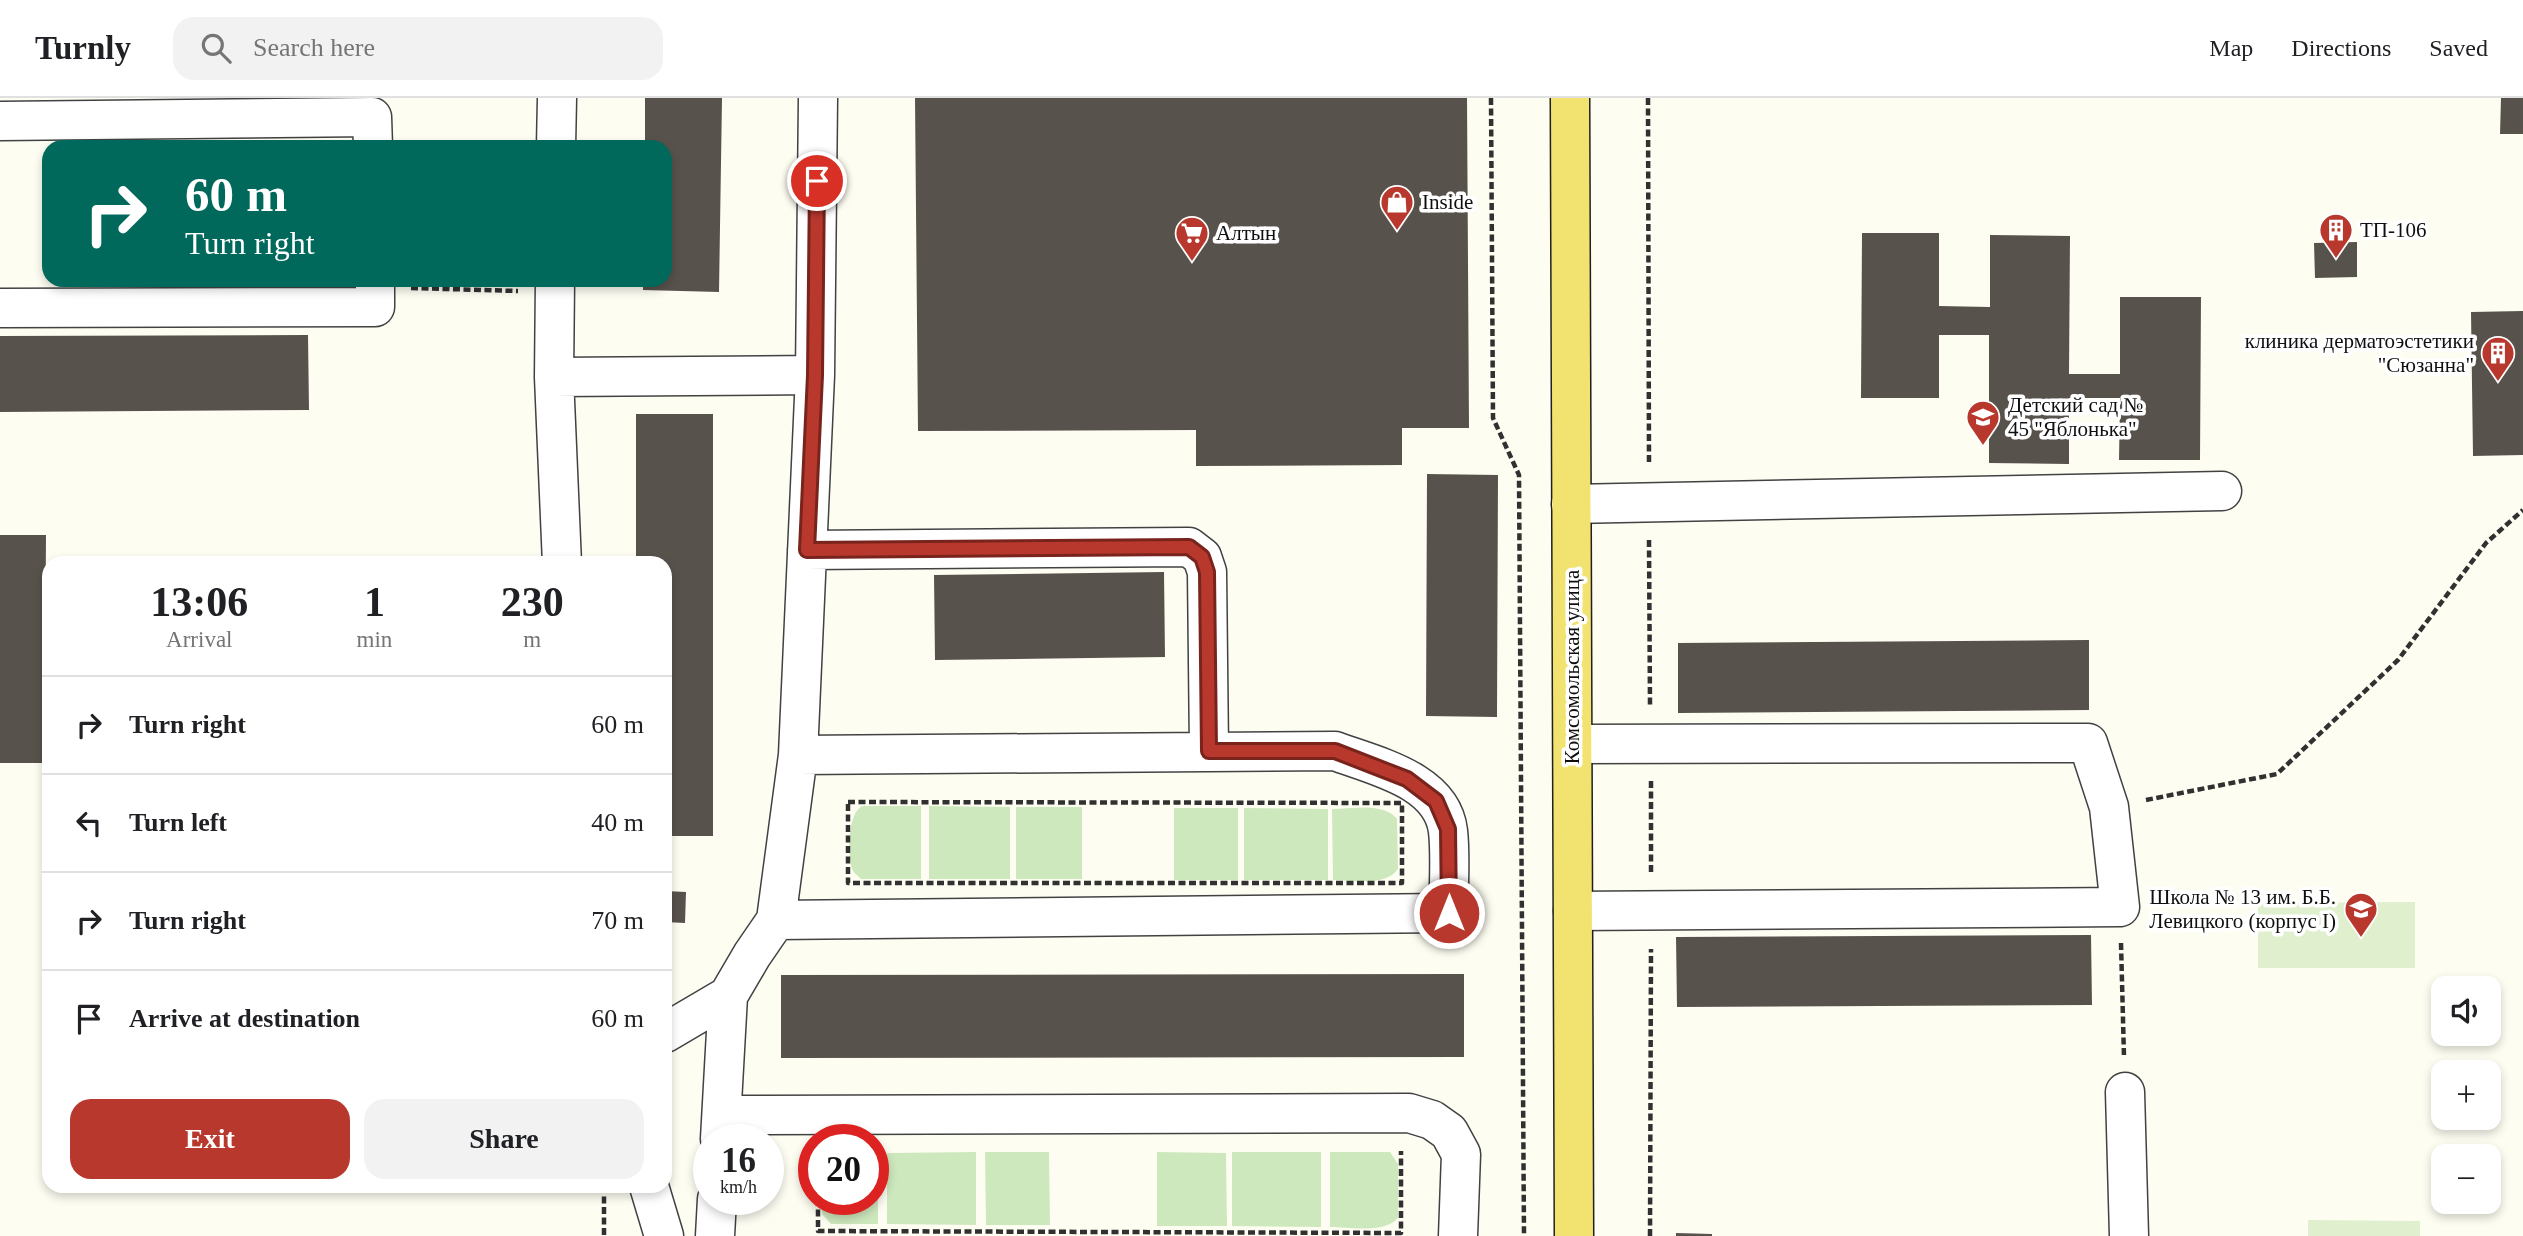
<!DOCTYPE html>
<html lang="en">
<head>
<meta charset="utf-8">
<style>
  body { margin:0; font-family:Georgia,serif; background:#f2f2f2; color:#202124; height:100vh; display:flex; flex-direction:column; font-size:26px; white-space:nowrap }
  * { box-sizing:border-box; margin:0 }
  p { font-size:23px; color:#757577 }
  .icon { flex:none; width:38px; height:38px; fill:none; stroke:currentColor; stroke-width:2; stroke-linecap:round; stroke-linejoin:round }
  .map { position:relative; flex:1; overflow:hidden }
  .drawer { position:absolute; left:42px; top:458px; width:630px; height:637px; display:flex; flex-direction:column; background:#fff; border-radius:21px; box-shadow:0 4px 10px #0003 }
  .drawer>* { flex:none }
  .guide { position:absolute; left:42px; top:42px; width:630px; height:147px; border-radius:21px; box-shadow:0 4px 10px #0003; background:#00695c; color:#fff; overflow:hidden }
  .fabs { position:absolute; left:2431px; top:878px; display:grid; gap:14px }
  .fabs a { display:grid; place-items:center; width:70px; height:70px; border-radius:14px; background:#fff; box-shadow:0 4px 10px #0003; font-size:35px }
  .speed { position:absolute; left:693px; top:1026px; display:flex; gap:14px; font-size:35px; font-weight:700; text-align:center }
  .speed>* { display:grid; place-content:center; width:91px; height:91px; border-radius:50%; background:#fff; box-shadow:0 4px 10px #0003; line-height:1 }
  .speed small { font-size:18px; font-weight:400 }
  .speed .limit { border:10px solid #d22; background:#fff; color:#111 }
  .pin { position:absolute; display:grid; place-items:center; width:60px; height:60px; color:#fff; margin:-30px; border:4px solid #fff; border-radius:50%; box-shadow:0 2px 7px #0007 }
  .me { position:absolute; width:77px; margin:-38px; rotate:0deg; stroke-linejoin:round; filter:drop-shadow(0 0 5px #0008) }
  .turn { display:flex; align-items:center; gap:24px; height:147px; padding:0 28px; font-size:32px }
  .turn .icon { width:91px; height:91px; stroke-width:2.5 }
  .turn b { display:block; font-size:49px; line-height:60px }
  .eta { display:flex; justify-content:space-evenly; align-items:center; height:119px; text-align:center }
  .eta b { font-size:42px; font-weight:600; line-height:49px }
  .primary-button { display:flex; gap:14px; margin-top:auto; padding:14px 28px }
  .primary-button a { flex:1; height:80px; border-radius:21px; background:#b9382d; color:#fff; font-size:28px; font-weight:600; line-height:80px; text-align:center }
  .primary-button a+a { background:#f2f2f2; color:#202124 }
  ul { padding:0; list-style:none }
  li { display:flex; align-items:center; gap:21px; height:98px; padding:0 28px; border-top:2px solid #e0e0e0 }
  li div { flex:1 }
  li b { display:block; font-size:26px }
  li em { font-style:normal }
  header { display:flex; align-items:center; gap:42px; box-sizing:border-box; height:98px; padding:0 35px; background:#fff; border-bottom:2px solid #e0e0e0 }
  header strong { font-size:33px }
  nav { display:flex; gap:38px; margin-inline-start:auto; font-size:24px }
  .search { width:490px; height:63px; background:#f2f2f2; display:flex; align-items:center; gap:18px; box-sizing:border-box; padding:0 24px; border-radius:21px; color:#757577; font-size:26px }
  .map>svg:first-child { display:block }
  .green { fill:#cee8bd }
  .pitch { fill:#e0efce }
  .building { fill:#58524c }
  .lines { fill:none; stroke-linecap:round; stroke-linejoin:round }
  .minor-casing { stroke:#424242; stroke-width:41 }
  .major-casing { stroke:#202020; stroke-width:41 }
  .path { stroke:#313131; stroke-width:4.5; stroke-dasharray:7 3.5; stroke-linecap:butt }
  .minor { stroke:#fff; stroke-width:38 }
  .major { stroke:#f2e26f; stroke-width:38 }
  .route-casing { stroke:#78241d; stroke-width:18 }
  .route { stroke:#b9382d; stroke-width:12 }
  .labels { text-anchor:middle; stroke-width:7; stroke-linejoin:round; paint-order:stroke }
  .poi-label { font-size:21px; fill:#0f0f0f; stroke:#fff; text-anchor:start }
  .street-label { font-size:21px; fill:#0f0f0f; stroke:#fff }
</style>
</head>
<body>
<header>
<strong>Turnly</strong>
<div class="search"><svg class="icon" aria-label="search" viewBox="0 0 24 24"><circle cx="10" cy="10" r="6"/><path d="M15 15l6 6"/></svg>Search here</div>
<nav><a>Map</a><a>Directions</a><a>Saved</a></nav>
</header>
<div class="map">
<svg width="2523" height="1138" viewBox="0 0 2523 1138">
  <rect width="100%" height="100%" fill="#fefdf2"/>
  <!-- green -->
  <path class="green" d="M862,708H921V781H861C857,777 852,774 851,767C848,752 848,716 862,708Z
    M929,708L1010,709V781H929Z
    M1016,709H1082V781H1016Z
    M1174,710H1238V782H1174Z
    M1244,710L1328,711V782H1244Z
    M1332,711C1352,711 1384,704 1397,721L1398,771C1385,789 1354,782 1333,782Z
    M873,1054H878V1126H831L822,1116V1101H873Z
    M976,1054V1127L887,1126V1055Z
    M985,1054H1049L1050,1127H986Z
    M1157,1054L1226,1055L1227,1128H1157Z
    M1232,1054H1321V1129L1232,1128Z
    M1330,1054H1390L1398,1066V1120C1384,1136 1349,1129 1330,1129Z"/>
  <!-- pitch -->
  <path class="pitch" d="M2415,804V870H2258V805Z
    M2308,1122L2420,1123V1138H2308Z"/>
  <!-- building -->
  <path class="building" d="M645,0H722L719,194L643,192V182H665V49H645Z
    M915,0H1467L1469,330H1402V367L1196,368V332L918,333Z
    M2501,0H2523V36H2500Z
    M1862,135H1939V208L1990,209V137L2070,138L2069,276H2120V199H2201L2200,362H2119L2120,300H2069V366L1989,365V237H1939V300H1861Z
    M2357,144V179L2315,180L2314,145Z
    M2523,213V357L2473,358L2471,214Z
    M308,237L309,312L0,314V238Z
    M636,316H713V738H665V466H636Z
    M1427,376L1498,377L1497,619L1426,618Z
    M0,437H46L45,575H49V599H45V665H0Z
    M1164,474L1165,559L935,562L934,477Z
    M2089,542V612L1678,615V545Z
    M665,793L686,794L685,825L665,824Z
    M2091,837L2092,907L1677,909L1676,839Z
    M1464,876V959L781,960V877Z
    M1676,1135L1712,1136V1138H1676Z"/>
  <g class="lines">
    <defs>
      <path id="minor" d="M0,23L372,19L373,49
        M556,49L557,0
        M555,182L554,279L562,466
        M0,210L375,209V182
        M554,279L815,277
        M1571,406L2222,393
        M807,452L1189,449L1202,459L1207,474L1209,653
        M1573,646L2088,645L2109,709L2120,809L1573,813
        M776,822L798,657L815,277L818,0
        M665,935L728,898
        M2125,994L2129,1138
        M722,1017L1409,1015L1432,1022L1449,1034L1461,1056L1458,1138
        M720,1041L728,898L752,857L776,822L1449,815C1448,788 1451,760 1448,733C1442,682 1375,668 1335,653L798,657
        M649,1088L664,1138
        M715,1138L717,1101"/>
      <path id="major" d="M1570,0L1574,1138"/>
    </defs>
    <!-- minor casing -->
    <use href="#minor" class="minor-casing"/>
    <!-- major casing -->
    <use href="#major" class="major-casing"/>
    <!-- path -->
    <path class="path" d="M1491,0L1493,320L1519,377L1524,1138
      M1648,0L1649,367
      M411,190L518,193
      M1649,442L1650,608
      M1651,683V776
      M2146,702L2277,676L2398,562L2486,445L2523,412
      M848,704L1402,705V785H848Z
      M2121,845L2124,959
      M604,1088V1138
      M818,1101V1133L1401,1135V1053
      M1650,1138L1651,851"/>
    <!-- minor -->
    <use href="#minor" class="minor"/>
    <!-- major -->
    <use href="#major" class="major"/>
  </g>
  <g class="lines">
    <defs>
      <path id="route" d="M817,83L815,277L807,452L1189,449L1202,459L1207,474L1209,653H1335L1407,681L1436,703L1448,731L1449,815"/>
    </defs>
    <!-- route casing -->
    <use href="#route" class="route-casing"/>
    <!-- route -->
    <use href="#route" class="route"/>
  </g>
  <!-- icons -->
  <defs>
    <symbol id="shop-pin" viewBox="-11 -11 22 30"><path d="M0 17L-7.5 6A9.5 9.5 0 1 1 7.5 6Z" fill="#b9382d" stroke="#fff"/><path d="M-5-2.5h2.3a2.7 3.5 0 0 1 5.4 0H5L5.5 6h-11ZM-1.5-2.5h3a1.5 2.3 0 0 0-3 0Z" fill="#fff"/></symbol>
    <symbol id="building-pin" viewBox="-11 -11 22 30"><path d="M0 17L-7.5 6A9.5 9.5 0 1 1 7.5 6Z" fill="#b9382d" stroke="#fff"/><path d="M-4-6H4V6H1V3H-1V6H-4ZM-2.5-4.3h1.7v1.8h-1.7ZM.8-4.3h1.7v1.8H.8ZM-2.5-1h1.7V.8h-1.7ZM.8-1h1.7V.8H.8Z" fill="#fff"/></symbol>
    <symbol id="supermarket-pin" viewBox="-11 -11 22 30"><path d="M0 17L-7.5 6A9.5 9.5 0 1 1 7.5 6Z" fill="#b9382d" stroke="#fff"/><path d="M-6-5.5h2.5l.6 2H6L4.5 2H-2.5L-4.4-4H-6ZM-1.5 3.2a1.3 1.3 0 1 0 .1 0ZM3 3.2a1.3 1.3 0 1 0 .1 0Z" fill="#fff"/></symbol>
    <symbol id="school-pin" viewBox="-11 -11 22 30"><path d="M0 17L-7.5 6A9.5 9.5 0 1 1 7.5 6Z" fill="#b9382d" stroke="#fff"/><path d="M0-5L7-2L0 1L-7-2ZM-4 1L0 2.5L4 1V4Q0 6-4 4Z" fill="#fff"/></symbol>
  </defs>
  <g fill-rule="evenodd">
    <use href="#shop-pin" x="1378" y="85" width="38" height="52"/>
    <use href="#building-pin" x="2317" y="113" width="38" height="52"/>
    <use href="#supermarket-pin" x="1173" y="116" width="38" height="52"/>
    <use href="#building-pin" x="2479" y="236" width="38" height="52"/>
    <use href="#school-pin" x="1964" y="300" width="38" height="52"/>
    <use href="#school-pin" x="2342" y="792" width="38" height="52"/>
  </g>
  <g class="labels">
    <!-- poi labels -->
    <g class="poi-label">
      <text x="1422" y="111">Inside</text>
      <text x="2360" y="139">ТП-106</text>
      <text x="1216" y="142">Алтын</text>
      <text x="2474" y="250" text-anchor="end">клиника дерматоэстетики<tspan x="2474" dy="24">"Сюзанна"</tspan></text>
      <text x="2008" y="314">Детский сад №<tspan x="2008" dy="24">45 "Яблонька"</tspan></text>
      <text x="2336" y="806" text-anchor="end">Школа № 13 им. Б.Б.<tspan x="2336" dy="24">Левицкого (корпус I)</tspan></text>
    </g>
    <!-- street labels -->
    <g class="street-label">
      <text transform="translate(1572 569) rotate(-90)" y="7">Комсомольская улица</text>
    </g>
  </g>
</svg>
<div class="fabs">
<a><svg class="icon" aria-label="sound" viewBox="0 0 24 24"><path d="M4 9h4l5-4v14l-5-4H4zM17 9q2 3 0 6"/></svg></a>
<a>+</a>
<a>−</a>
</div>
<div class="speed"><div>16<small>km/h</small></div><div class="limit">20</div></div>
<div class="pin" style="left:817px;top:83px;background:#d93025"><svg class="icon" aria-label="arrive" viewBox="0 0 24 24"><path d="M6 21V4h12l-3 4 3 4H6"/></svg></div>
<svg class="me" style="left:1449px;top:815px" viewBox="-20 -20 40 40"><circle r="17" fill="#b9382d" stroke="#fff" stroke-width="3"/><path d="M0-11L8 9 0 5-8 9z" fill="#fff"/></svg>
<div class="guide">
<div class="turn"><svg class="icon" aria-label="right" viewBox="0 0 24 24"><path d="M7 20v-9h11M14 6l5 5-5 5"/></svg><div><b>60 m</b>Turn right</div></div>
</div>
<section class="drawer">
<div class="eta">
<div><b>13:06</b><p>Arrival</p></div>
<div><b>1</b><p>min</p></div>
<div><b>230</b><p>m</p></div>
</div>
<ul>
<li><svg class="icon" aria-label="right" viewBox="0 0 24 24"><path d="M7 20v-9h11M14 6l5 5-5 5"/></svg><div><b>Turn right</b></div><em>60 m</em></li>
<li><svg class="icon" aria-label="left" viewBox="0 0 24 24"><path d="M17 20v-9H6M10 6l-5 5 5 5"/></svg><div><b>Turn left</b></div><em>40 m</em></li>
<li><svg class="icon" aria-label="right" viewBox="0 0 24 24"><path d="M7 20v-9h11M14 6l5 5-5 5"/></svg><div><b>Turn right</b></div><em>70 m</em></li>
<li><svg class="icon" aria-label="arrive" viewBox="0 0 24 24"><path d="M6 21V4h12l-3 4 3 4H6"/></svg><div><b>Arrive at destination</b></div><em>60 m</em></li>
</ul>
<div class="primary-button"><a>Exit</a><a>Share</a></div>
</section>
</div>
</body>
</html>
